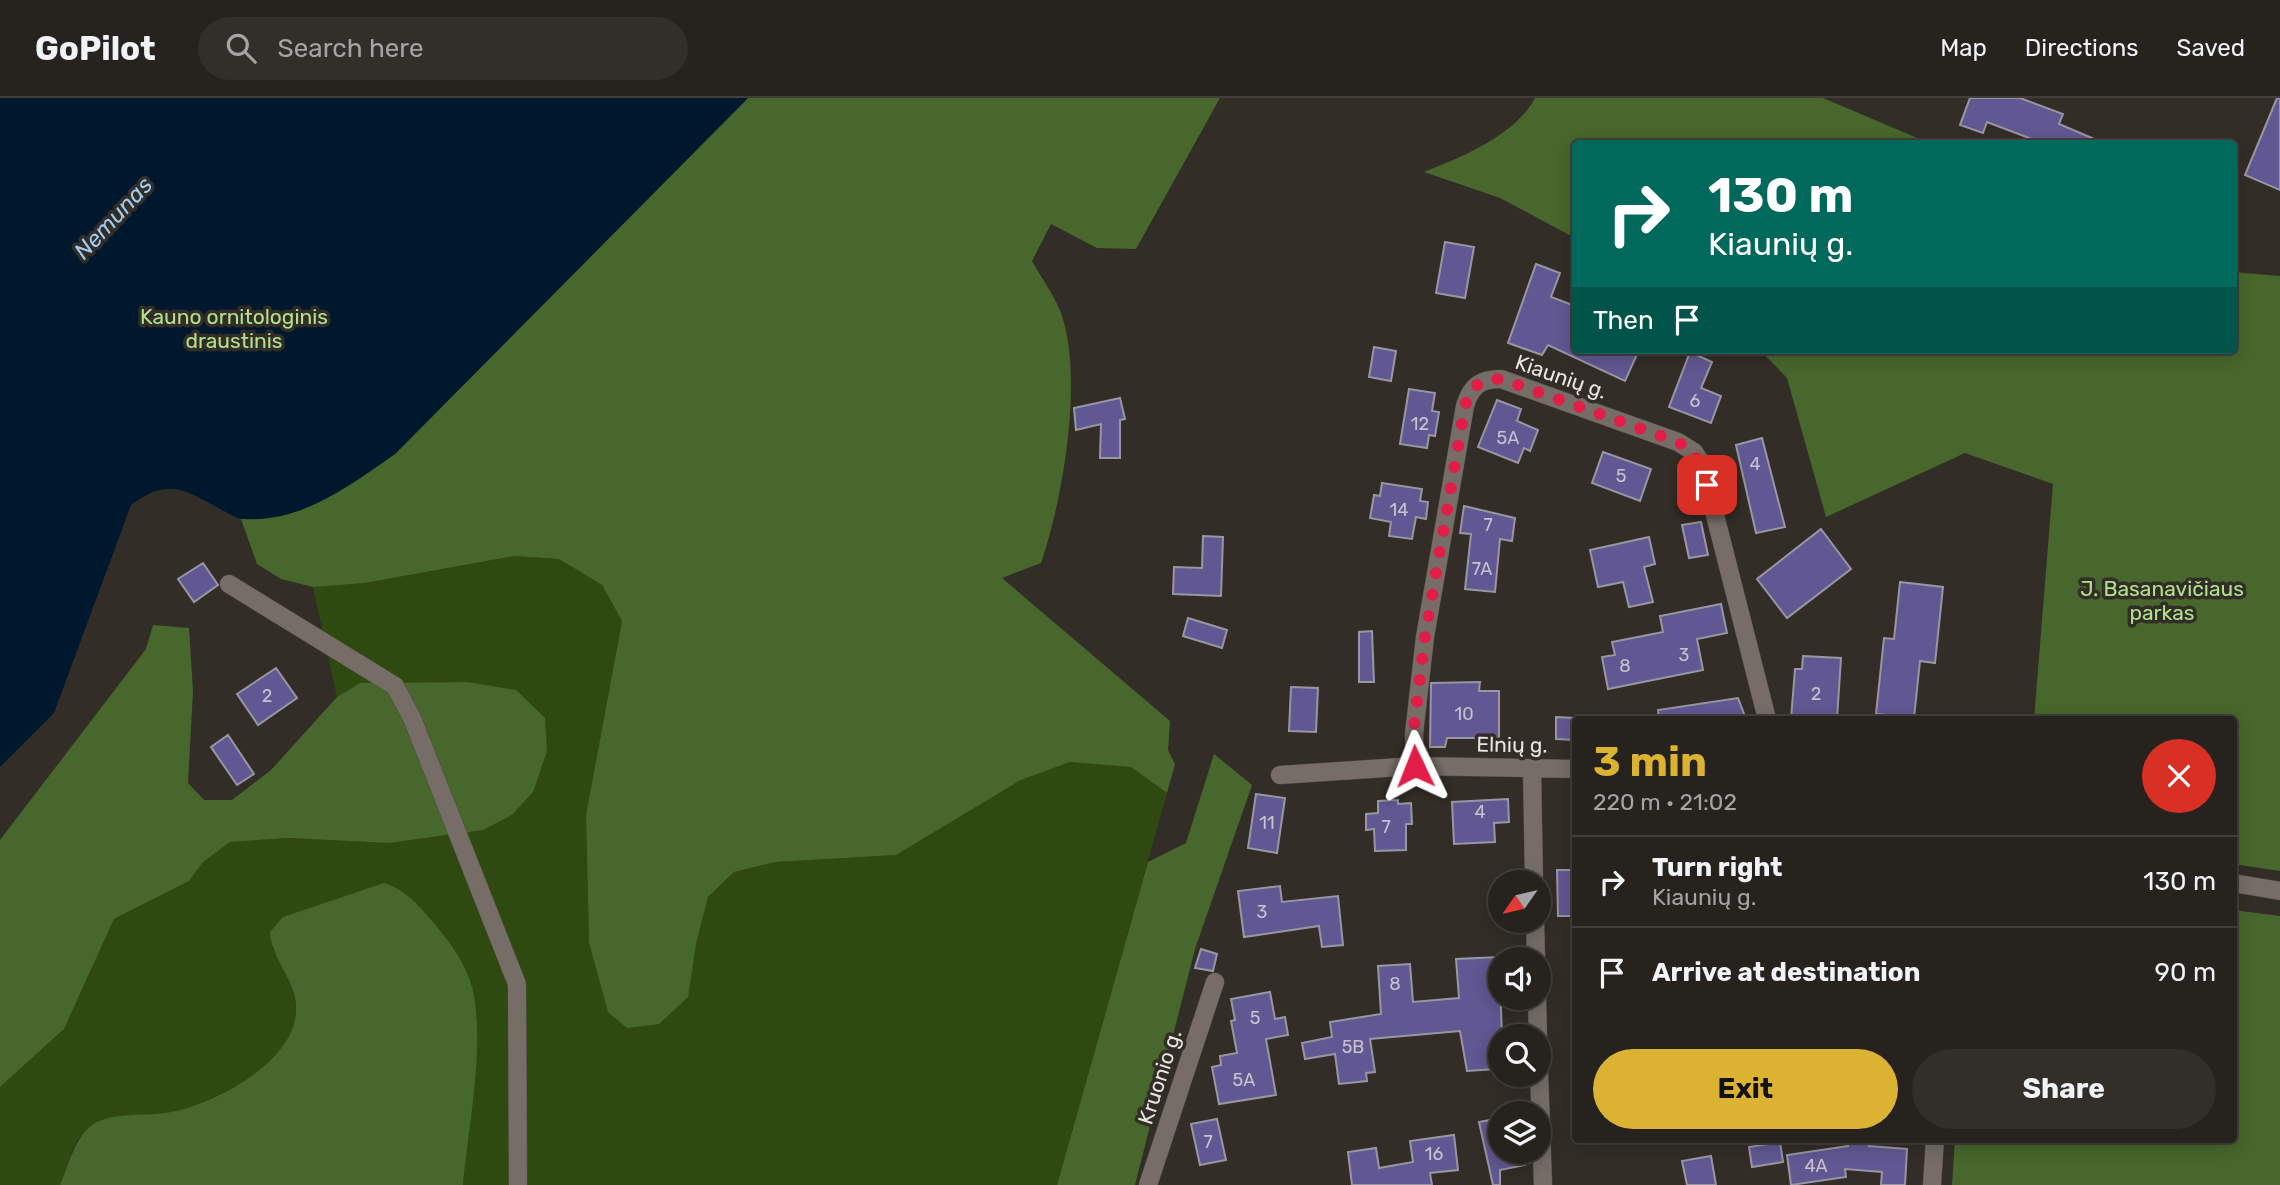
<!DOCTYPE html>
<html lang="en">
<head>
<meta charset="utf-8">
<style>
  body { margin:0; font-family:Rubik,sans-serif; background:#322f2a; color:#f1f3f6; height:100vh; display:flex; flex-direction:column; font-size:26px; white-space:nowrap }
  * { box-sizing:border-box; margin:0 }
  p { font-size:23px; color:#a4a4a4 }
  .icon { flex:none; width:38px; height:38px; fill:none; stroke:currentColor; stroke-width:2; stroke-linecap:round; stroke-linejoin:round }
  .map { position:relative; flex:1; overflow:hidden }
  .panel { position:absolute; left:1572px; top:618px; width:665px; height:427px; display:flex; flex-direction:column; background:#26221d; border-radius:7px; box-shadow:0 4px 18px #0003,0 0 0 2px #423f3b }
  .panel>* { flex:none }
  .guide { position:absolute; left:1572px; top:42px; width:665px; height:214px; border-radius:7px; box-shadow:0 4px 18px #0003,0 0 0 2px #423f3b; background:#00695c; color:#fff; overflow:hidden }
  .needle { width:46px; rotate:236deg }
  .controls { position:absolute; left:1488px; top:772px; display:grid; gap:14px }
  .controls a { display:grid; place-items:center; width:63px; height:63px; border-radius:50%; background:#26221d; box-shadow:0 4px 18px #0003,0 0 0 2px #423f3b; font-size:35px }
  .pin { position:absolute; display:grid; place-items:center; width:60px; height:60px; color:#fff; margin:-30px; border-radius:14px; box-shadow:0 4px 10px #0006 }
  .me { position:absolute; width:77px; margin:-38px; rotate:358deg; stroke-linejoin:round; filter:drop-shadow(0 0 5px #0008) }
  .turn { display:flex; align-items:center; gap:24px; height:147px; padding:0 21px; font-size:32px }
  .turn .icon { width:91px; height:91px; stroke-width:2.5 }
  .turn b { display:block; font-size:49px; line-height:60px }
  .then { display:flex; align-items:center; height:66px; padding:0 21px; background:#0003; gap:14px; font-size:26px }
  .round { display:grid; place-items:center; flex:none; width:74px; height:74px; border-radius:37px; background:#322f2a }
  .headline { display:flex; align-items:center; justify-content:space-between; height:119px; padding:0 21px }
  h1 { font-size:42px; font-weight:700; line-height:52px; color:#dcb233 }
  .primary-button { display:flex; gap:14px; margin-top:auto; padding:14px 21px }
  .primary-button a { flex:1; height:80px; border-radius:42px; background:#dcb233; color:#111; font-size:28px; font-weight:700; line-height:80px; text-align:center }
  .primary-button a+a { background:#322f2a; color:#f1f3f6 }
  ul { padding:0; list-style:none }
  li { display:flex; align-items:center; gap:21px; height:91px; padding:0 21px; border-top:2px solid #423f3b }
  li div { flex:1 }
  li b { display:block; font-size:26px }
  li em { font-style:normal }
  header { display:flex; align-items:center; gap:42px; box-sizing:border-box; height:98px; padding:0 35px; background:#26221d; border-bottom:2px solid #423f3b }
  header strong { font-size:33px }
  nav { display:flex; gap:38px; margin-inline-start:auto; font-size:24px }
  .search { width:490px; height:63px; background:#322f2a; display:flex; align-items:center; gap:18px; box-sizing:border-box; padding:0 24px; border-radius:38px; color:#a4a4a4; font-size:26px }
  .map>svg:first-child { display:block }
  .green { fill:#2e4a11 }
  .forest { fill:#47672c }
  .water { fill:#00182d }
  .building { fill:#615792; stroke:#9897a1; stroke-width:2 }
  .lines { fill:none; stroke-linecap:round; stroke-linejoin:round }
  .minor-casing { stroke:#514b46; stroke-width:19 }
  .minor { stroke:#756d66; stroke-width:18 }
  .route { stroke:#e11d48; stroke-width:12; stroke-dasharray:0 21.6 }
  .labels { text-anchor:middle; stroke-width:7; stroke-linejoin:round; paint-order:stroke }
  .number-label { font-size:18px; fill:#c7c2cd }
  .park-label { font-size:21px; fill:#b1e28c; stroke:#332d27 }
  .street-label { font-size:21px; fill:#e9e5e1; stroke:#332d27 }
  .water-label { font-size:23px; font-style:italic; fill:#9eccf3; stroke:#332d27 }
</style>
</head>
<body>
<header>
<strong>GoPilot</strong>
<div class="search"><svg class="icon" aria-label="search" viewBox="0 0 24 24"><circle cx="10" cy="10" r="6"/><path d="M15 15l6 6"/></svg>Search here</div>
<nav><a>Map</a><a>Directions</a><a>Saved</a></nav>
</header>
<div class="map">
<svg width="2280" height="1087" viewBox="0 0 2280 1087">
  <rect width="100%" height="100%" fill="#332d27"/>
  <!-- green -->
  <path class="green" d="M514,458L559,461L602,487L622,523L586,717L589,845L608,914L696,846L708,799L734,774L776,764L896,757L1021,682L1070,664L1131,669L1167,695L1057,1087H463L477,917L271,847C282,867 294,888 296,911C300,963 214,1004 172,1014C141,1021 113,1016 85,1034C73,1042 66,1073 60,1087H0V989L64,931L114,821L189,783L203,764L230,744L289,740L389,745L483,732L512,717L467,584L360,585L337,599L313,489L365,485Z"/>
  <!-- forest -->
  <path class="forest" d="M748,0H1220L1136,151L1097,150L1051,126L1032,163C1041,179 1054,197 1061,215C1084,279 1063,401 1041,465L1002,480L1170,623L1168,652L1175,666L1167,695L1131,669L1070,664L1021,682L896,757L776,764L734,774L708,799L696,846L688,899L659,926L627,930L608,914L589,845L586,717L622,523L602,487L559,461L514,458L365,485L313,489L281,481L257,466L241,421L281,418L395,356Z
    M1535,0H1823L1929,45L1575,46V140L1500,100L1424,74C1460,60 1516,37 1535,0Z
    M2233,174L2280,178V773L2233,766V621H2034L2053,386L1965,355L1826,419L1787,280L1760,252H2233Z
    M153,527L189,530L193,593L188,685L204,702H232L271,672L337,599L360,585L467,584L516,592L545,620L547,653L533,694L512,717L483,732L389,745L289,740L230,744L203,764L189,783L114,821L64,931L0,989V742L146,551Z
    M1214,656L1252,687L1195,851L1135,1087H1057L1148,764L1186,745Z
    M384,785C405,791 419,808 433,824C449,843 465,864 472,889C486,943 468,1030 463,1087H60C68,1068 75,1039 92,1027C112,1013 147,1019 171,1014C214,1006 295,964 296,913C298,884 271,861 270,834L283,819Z
    M2233,812L2280,818V1087H1952L1955,1041H2233Z"/>
  <!-- water -->
  <path class="water" d="M0,0H748L395,356C351,387 301,425 244,421C237,421 230,416 224,413C186,393 170,378 131,407L54,615L0,669Z"/>
  <!-- building -->
  <path class="building" d="M1970,0H2020L2063,16L2059,26L2106,46H2045L1987,24L1983,35L1960,27Z
    M2277,0H2280V92L2245,77Z
    M1445,144L1474,149L1465,200L1436,195Z
    M1536,166L1560,175L1551,199L1575,208V252H1639L1625,283L1548,247L1542,257L1508,245Z
    M1374,249L1396,253L1391,283L1369,279Z
    M1690,254L1712,264L1701,290L1721,298L1711,325L1669,309Z
    M1409,291L1435,295L1432,313L1439,314L1435,338L1429,337L1427,350L1400,346Z
    M1120,300L1125,321L1120,322V360H1100L1101,326L1076,332L1074,310Z
    M1497,302L1521,311L1517,323L1538,332L1530,353L1524,350L1518,365L1478,349Z
    M1762,340L1785,429L1756,435L1736,347Z
    M1603,354L1651,371L1640,403L1592,385Z
    M1382,385L1422,391L1420,403L1428,404L1426,421L1416,419L1412,441L1389,438L1391,424L1370,420L1374,397L1380,398Z
    M1464,408L1515,420L1512,443L1500,441L1495,494L1465,491L1471,436L1460,435Z
    M1701,424L1708,457L1689,460L1682,427Z
    M1821,431L1851,471L1787,520L1757,481Z
    M1203,438L1223,439L1221,498L1173,496L1174,469L1202,470Z
    M1649,439L1655,466L1644,469L1653,504L1629,509L1623,484L1598,489L1590,452Z
    M203,465L218,487L194,504L178,481Z
    M1900,484L1943,489L1935,565L1920,563L1914,620L1876,616L1884,540L1894,541Z
    M1721,506L1727,535L1697,541L1703,572L1608,591L1602,559L1615,557L1612,544L1663,534L1660,518Z
    M1188,520L1227,532L1222,550L1183,538Z
    M1372,533L1374,584H1359V534Z
    M1803,558L1841,560L1837,621H1791L1795,571H1802Z
    M276,570L297,600L258,627L237,596Z
    M1480,584L1479,593H1499V640H1447L1445,649H1430L1431,585Z
    M1291,589L1318,590L1316,634L1289,633Z
    M1738,600L1746,621H1659L1658,612Z
    M1556,619L1575,620V642L1556,641Z
    M228,637L254,676L237,687L211,649Z
    M1256,696L1285,700L1277,755L1248,750Z
    M1508,701L1509,724L1494,725L1495,744L1454,746L1452,704Z
    M1398,702V706L1411,705L1412,726H1406V752L1375,753L1374,731L1366,732V716L1378,715V703Z
    M1557,772H1575V818H1558Z
    M1280,788L1282,804L1338,798L1343,847L1322,849L1319,828L1244,839L1238,793Z
    M1201,851L1217,856L1213,873L1195,870Z
    M1499,859L1502,938L1500,949H1494L1496,971L1467,973L1460,933L1370,941L1375,974L1366,975L1367,983L1339,986L1335,956L1305,961L1302,945L1332,939L1330,924L1381,916L1378,868L1410,866L1413,904L1459,900L1456,861Z
    M1270,894L1275,921L1285,919L1288,937L1266,941L1276,997L1219,1006L1212,969L1221,967L1220,958L1237,955L1231,923L1235,922L1231,901Z
    M1500,1020V1054H1522L1525,1067L1500,1072V1087H1493L1479,1024Z
    M1217,1021L1226,1062L1200,1067L1191,1026Z
    M1454,1037L1458,1072L1430,1075L1432,1087H1352L1348,1054L1376,1050L1379,1070L1413,1064L1410,1043Z
    M1849,1041H1869V1048L1907,1051L1905,1087H1881L1882,1074L1845,1071L1846,1079L1791,1087L1787,1057L1848,1048Z
    M1780,1044L1783,1064L1752,1069L1749,1049Z
    M1711,1058L1716,1087H1687L1682,1063Z"/>
  <g class="lines">
    <defs>
      <path id="minor" d="M229,486L395,588L412,620L517,886L518,1087
        M1415,668L1414,636L1425,539L1465,308C1471,288 1480,281 1501,281L1678,344L1694,354L1702,366L1767,621
        M1532,670L1534,784
        M1280,677L1415,668L1575,671
        M2233,785L2280,793
        M1535,822L1536,861
        M1537,900L1538,938
        M1538,943L1543,1087
        M1148,1087L1215,884
        M1932,1087L1935,1041"/>
    </defs>
    <!-- minor casing -->
    <use href="#minor" class="minor-casing"/>
    <!-- minor -->
    <use href="#minor" class="minor"/>
  </g>
  <g class="lines">
    <!-- route -->
    <path class="route" d="M1415,668L1413,636L1425,539L1465,308C1471,288 1480,281 1501,281L1678,344C1697,356 1702,366 1707,387"/>
  </g>
  <g class="labels">
    <!-- number labels -->
    <g class="number-label">
      <text x="1695" y="309">6</text>
      <text x="1420" y="332">12</text>
      <text x="1508" y="346">5A</text>
      <text x="1755" y="372">4</text>
      <text x="1621" y="384">5</text>
      <text x="1399" y="418">14</text>
      <text x="1488" y="433">7</text>
      <text x="1482" y="477">7A</text>
      <text x="1684" y="563">3</text>
      <text x="1625" y="574">8</text>
      <text x="1816" y="602">2</text>
      <text x="267" y="604">2</text>
      <text x="1464" y="622">10</text>
      <text x="1480" y="720">4</text>
      <text x="1267" y="731">11</text>
      <text x="1386" y="735">7</text>
      <text x="1262" y="820">3</text>
      <text x="1395" y="892">8</text>
      <text x="1255" y="926">5</text>
      <text x="1353" y="955">5B</text>
      <text x="1244" y="988">5A</text>
      <text x="1208" y="1050">7</text>
      <text x="1434" y="1062">16</text>
      <text x="1816" y="1074">4A</text>
    </g>
    <!-- park labels -->
    <g class="park-label">
      <text x="234" y="226">Kauno ornitologinis<tspan x="234" dy="24">draustinis</tspan></text>
      <text x="2162" y="498">J. Basanavičiaus<tspan x="2162" dy="24">parkas</tspan></text>
    </g>
    <!-- street labels -->
    <g class="street-label">
      <text transform="translate(1561 279) rotate(19)" y="7">Kiaunių g.</text>
      <text transform="translate(1512 647) rotate(1)" y="7">Elnių g.</text>
      <text transform="translate(1160 979) rotate(-72)" y="7">Kruonio g.</text>
    </g>
    <!-- water labels -->
    <g class="water-label">
      <text transform="translate(113 120) rotate(-47)" y="8">Nemunas</text>
    </g>
  </g>
</svg>
<div class="controls">
<a><svg class="needle" viewBox="-14 -14 28 28"><path d="M0-13l5 13h-10z" fill="#e53935"/><path d="M0 13l5-13h-10z" fill="#a4a4a4"/></svg></a>
<a><svg class="icon" aria-label="sound" viewBox="0 0 24 24"><path d="M4 9h4l5-4v14l-5-4H4zM17 9q2 3 0 6"/></svg></a>
<a><svg class="icon" aria-label="search" viewBox="0 0 24 24"><circle cx="10" cy="10" r="6"/><path d="M15 15l6 6"/></svg></a>
<a><svg class="icon" aria-label="layers" viewBox="0 0 24 24"><path d="M12 4l9 5-9 5-9-5zM3 14l9 5 9-5"/></svg></a>
</div>
<div class="pin" style="left:1707px;top:387px;background:#d93025"><svg class="icon" aria-label="arrive" viewBox="0 0 24 24"><path d="M6 21V4h12l-3 4 3 4H6"/></svg></div>
<svg class="me" style="left:1415px;top:668px" viewBox="-20 -20 40 40"><path d="M0-17L14 15 0 8-14 15z" fill="#e11d48" stroke="#fff" stroke-width="4"/></svg>
<div class="guide">
<div class="turn"><svg class="icon" aria-label="right" viewBox="0 0 24 24"><path d="M7 20v-9h11M14 6l5 5-5 5"/></svg><div><b>130 m</b>Kiaunių g.</div></div>
<div class="then">Then<svg class="icon" aria-label="arrive" viewBox="0 0 24 24"><path d="M6 21V4h12l-3 4 3 4H6"/></svg></div>
</div>
<section class="panel">
<div class="headline"><div><h1>3 min</h1><p>220 m · 21:02</p></div><a class="round" style="background:#d93025;color:#fff"><svg class="icon" aria-label="close" viewBox="0 0 24 24"><path d="M6 6l12 12M18 6L6 18"/></svg></a></div>
<ul>
<li><svg class="icon" aria-label="right" viewBox="0 0 24 24"><path d="M7 20v-9h11M14 6l5 5-5 5"/></svg><div><b>Turn right</b><p>Kiaunių g.</p></div><em>130 m</em></li>
<li><svg class="icon" aria-label="arrive" viewBox="0 0 24 24"><path d="M6 21V4h12l-3 4 3 4H6"/></svg><div><b>Arrive at destination</b></div><em>90 m</em></li>
</ul>
<div class="primary-button"><a>Exit</a><a>Share</a></div>
</section>
</div>
</body>
</html>
